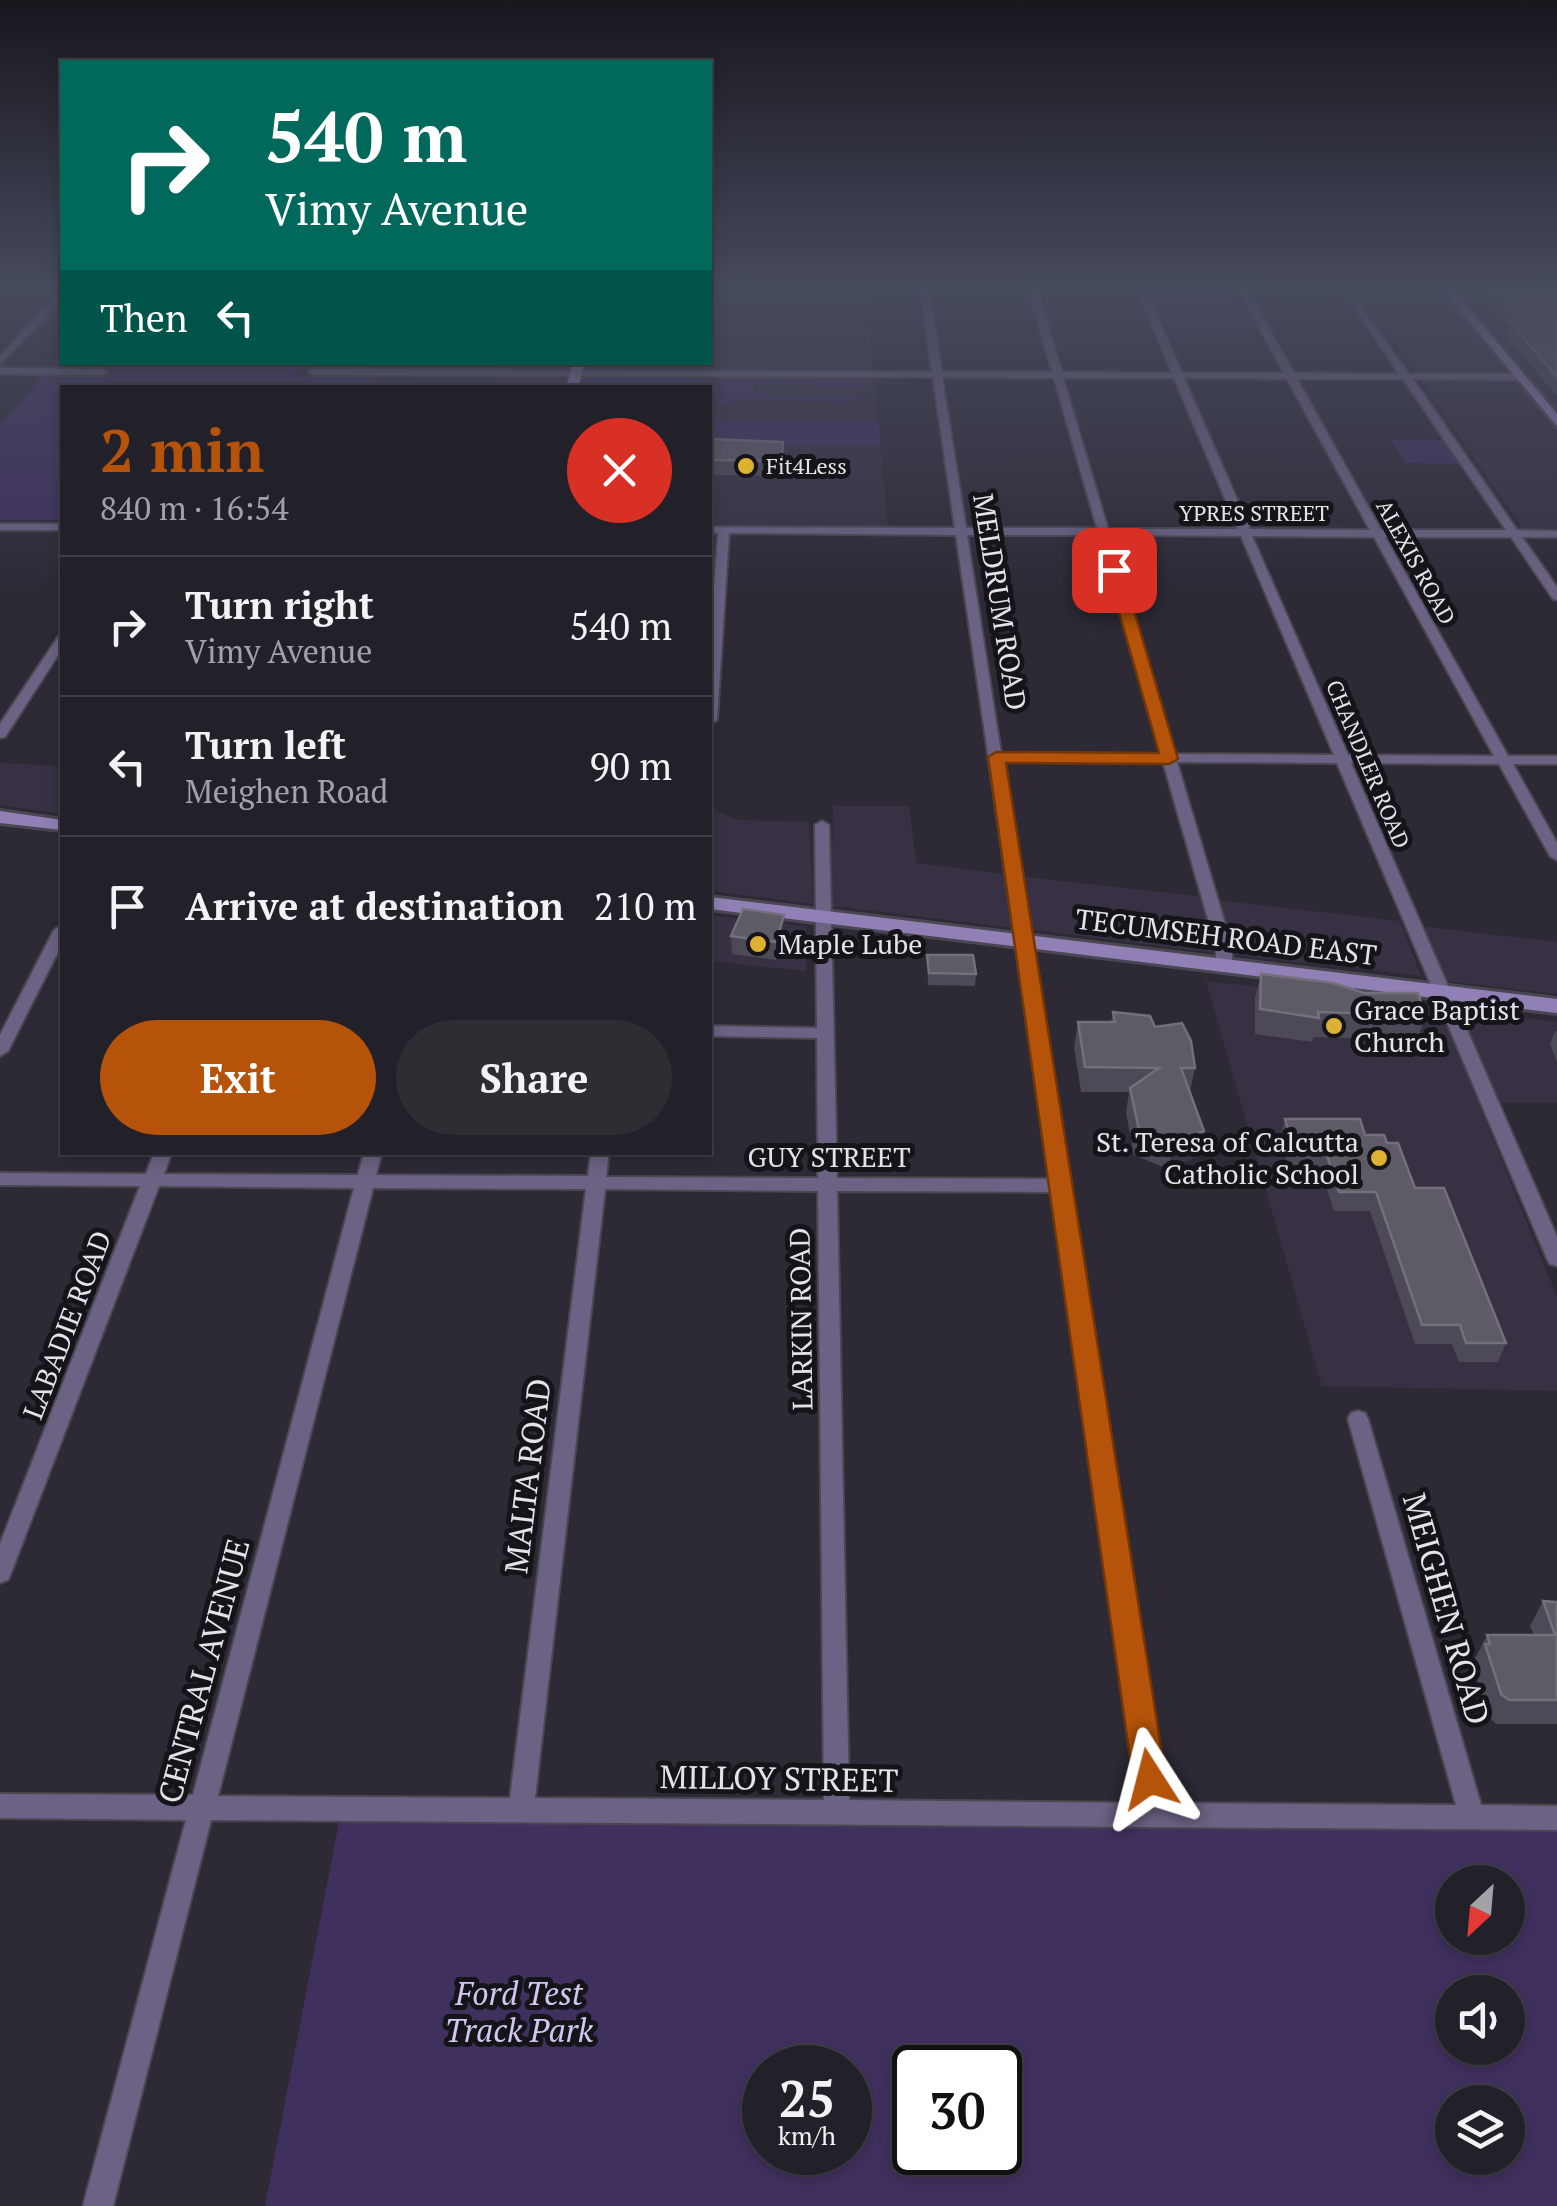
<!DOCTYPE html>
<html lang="en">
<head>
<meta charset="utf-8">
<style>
  body { margin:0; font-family:"PT Serif",serif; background:#2e2d34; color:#f1f3f6; height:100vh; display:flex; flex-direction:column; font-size:38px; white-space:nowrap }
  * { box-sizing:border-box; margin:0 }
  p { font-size:32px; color:#a2a3a8 }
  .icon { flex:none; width:55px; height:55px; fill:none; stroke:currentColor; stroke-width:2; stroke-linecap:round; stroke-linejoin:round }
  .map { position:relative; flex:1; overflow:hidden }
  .drawer { position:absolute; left:60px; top:385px; width:652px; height:770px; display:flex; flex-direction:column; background:#222028; border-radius:0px; box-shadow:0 5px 15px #0003,0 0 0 2px #3f3e45 }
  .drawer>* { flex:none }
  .guide { position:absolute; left:60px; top:60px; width:652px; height:305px; border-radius:0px; box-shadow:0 5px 15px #0003,0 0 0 2px #3f3e45; background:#00695c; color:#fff; overflow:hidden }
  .needle { width:65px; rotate:206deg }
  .buttons { position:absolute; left:1435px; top:1865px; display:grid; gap:20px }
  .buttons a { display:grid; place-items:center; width:90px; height:90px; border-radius:50%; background:#222028; box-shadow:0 5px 15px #0003,0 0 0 2px #3f3e45; font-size:50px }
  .speed { position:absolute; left:742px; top:2045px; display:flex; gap:20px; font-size:50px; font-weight:700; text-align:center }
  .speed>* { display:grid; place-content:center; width:130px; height:130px; border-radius:50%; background:#222028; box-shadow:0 5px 15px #0003,0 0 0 2px #3f3e45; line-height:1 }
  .speed small { font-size:25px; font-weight:400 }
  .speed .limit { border:5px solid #111; border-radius:15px; background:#fff; color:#111 }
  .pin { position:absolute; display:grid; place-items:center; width:85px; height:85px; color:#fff; margin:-42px; border-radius:20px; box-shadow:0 5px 15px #0006 }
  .me { position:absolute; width:110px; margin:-55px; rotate:351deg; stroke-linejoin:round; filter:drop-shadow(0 0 8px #0008) }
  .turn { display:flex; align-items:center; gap:35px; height:210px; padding:0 40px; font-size:45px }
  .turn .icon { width:130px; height:130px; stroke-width:2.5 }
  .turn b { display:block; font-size:70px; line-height:85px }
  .then { display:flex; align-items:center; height:95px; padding:0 40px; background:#0003; gap:20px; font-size:38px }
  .round { display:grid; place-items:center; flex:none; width:105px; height:105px; border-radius:52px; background:#2e2d34 }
  .overview { display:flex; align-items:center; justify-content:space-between; height:170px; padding:0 40px }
  h1 { font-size:60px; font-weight:700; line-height:75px; color:#b45309 }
  .button { display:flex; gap:20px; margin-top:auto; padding:20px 40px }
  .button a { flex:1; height:115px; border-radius:60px; background:#b45309; color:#fff; font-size:40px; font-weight:700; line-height:115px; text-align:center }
  .button a+a { background:#2e2d34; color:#f1f3f6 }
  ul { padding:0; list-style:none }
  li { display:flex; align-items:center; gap:30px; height:140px; padding:0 40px; border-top:2px solid #3f3e45 }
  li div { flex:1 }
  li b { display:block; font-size:38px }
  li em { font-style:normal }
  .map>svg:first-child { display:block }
  .built { fill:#373143 }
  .green { fill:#40305e; fill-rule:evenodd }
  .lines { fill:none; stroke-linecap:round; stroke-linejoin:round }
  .street-casing { stroke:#4a4753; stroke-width:4 }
  .secondary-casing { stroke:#4a4753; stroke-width:6 }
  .street { fill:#6c6283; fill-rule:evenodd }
  .secondary { fill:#9080b5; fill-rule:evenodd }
  .wall { fill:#4d4956 }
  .shaded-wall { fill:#3a3643 }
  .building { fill:#5e5a66; stroke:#736f7b; stroke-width:2.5 }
  .route { fill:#b45309; stroke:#753606; stroke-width:2.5 }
  .poi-dot { fill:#ddb133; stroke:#151419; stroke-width:4 }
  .labels { text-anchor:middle; stroke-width:10; stroke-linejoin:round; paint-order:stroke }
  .far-poi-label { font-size:22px; fill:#e4e2ea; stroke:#151419; text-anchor:start }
  .far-street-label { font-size:22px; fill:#e4e2ea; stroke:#151419 }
  .street-label { font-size:28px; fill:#e4e2ea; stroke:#151419 }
  .poi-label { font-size:28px; fill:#e4e2ea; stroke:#151419; text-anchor:start }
  .near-street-label { font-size:32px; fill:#e4e2ea; stroke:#151419 }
  .near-park-label { font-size:32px; font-style:italic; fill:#d1c6ef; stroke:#151419 }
</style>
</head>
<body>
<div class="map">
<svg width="1557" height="2206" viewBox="0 0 1557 2206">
  <rect width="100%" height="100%" fill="#2d2a36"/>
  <!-- built -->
  <path class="built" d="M710,287H867L873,373L585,371L587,363L710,362Z
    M1295,287H1557V537L1528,536L1368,304L1357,296L1301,297Z
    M302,362L571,363L568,371H296Z
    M375,374L567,375L564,387L368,388Z
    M697,376H874L888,528L710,527V388H696Z
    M0,763L59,766L62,814L0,805Z
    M833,806H909L916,863L1006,874L1013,928L831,906Z
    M710,807L736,820L809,822L813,904L710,891Z
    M1025,877L1205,897L1216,953L1033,930Z
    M1216,900L1400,921L1421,976L1235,955Z
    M710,915L806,926V971L710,961Z
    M1420,926L1557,942V994L1445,981Z
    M1206,981L1440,1007L1557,1297V1391L1322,1386Z
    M1459,1010L1557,1022V1103H1500Z"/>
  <!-- green -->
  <path class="green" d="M1150,289H1229L1250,329H1168Z
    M62,354V362H302L295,376L375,374L368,388H62V520H0V426Z
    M587,378L697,379L696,387H582Z
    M718,378H866L868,383L859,387L754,384L753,390L766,396L860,397V402L735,401L730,406L715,403L721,400L722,384L714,383Z
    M710,421L879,422L881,446H710Z
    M1391,440H1443L1458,464L1405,463Z
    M340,1817L1557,1830V2206H265ZM1452,1882H1508V1938H1452ZM1452,1992H1508V2048H1452ZM765,2068H850V2152H765ZM915,2068H1000V2152H915ZM1452,2102H1508V2158H1452Z"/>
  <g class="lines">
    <defs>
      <path id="street" d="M920,287H928L942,372H1052L1028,287H1036L1062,372L1172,373L1136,287H1144L1182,373H1284L1237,287H1245L1294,373L1399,374L1352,304L1356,301L1409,374H1519L1524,377L1519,380L1413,379L1517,530L1557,531V537H1522L1557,587V600L1553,599L1511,537H1385L1508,756H1557V764H1513L1557,843V860L1550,856L1499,764L1351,763L1557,1237V1266L1550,1264L1547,1259L1337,763L1177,762L1232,947V965L1224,970L1216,965V947L1163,762L1003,761L1166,1803L1456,1805L1348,1419L1351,1413L1358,1411L1365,1413L1368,1419L1481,1805L1557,1806V1830L211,1820L113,2206H83L186,1820L0,1818V1794L193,1795L354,1188L159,1186L11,1573L8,1580L0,1583V1544L140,1186L0,1185V1173L146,1174L154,1152H172L164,1174L358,1175L364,1152H382L376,1175L588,1176L591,1152H609L606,1177L818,1178L817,1038L710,1036V1026L817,1028L815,825L822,821L829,825L837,1178L1050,1179L956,535L729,533L717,720L710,724V636L718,533H710V527L955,528L933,377L313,375L308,372L313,369L932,372ZM942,377L1054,378L1097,528H966ZM1063,378H1174L1238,529H1108ZM1184,378L1287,379L1370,530L1250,529ZM1297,379H1403L1506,530H1381ZM967,535H1099L1161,754L1001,753ZM1110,535L1241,536L1334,755L1175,754ZM1252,536L1374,537L1494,756L1348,755ZM373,1188L586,1189L510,1798L218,1796ZM605,1189L818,1191L824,1800L535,1798ZM837,1191L1052,1192L1141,1803L849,1800Z
        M59,293H62V300L0,364V356Z
        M0,368L103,369L108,372L103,375L0,374Z
        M0,524H62V530H0Z
        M62,636V649L5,737L0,738V724L58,637Z
        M62,925V944L8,1051L0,1056V1035L54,930Z"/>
      <path id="secondary" d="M1440,287H1451L1557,414V426Z
        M573,362H585L578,388H566Z
        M0,811L62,820V830L0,823Z
        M710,897L1557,999V1013L710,909Z"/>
    </defs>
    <!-- street casing -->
    <use href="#street" class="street-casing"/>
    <!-- secondary casing -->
    <use href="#secondary" class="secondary-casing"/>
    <!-- street -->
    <use href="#street" class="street"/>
    <!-- secondary -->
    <use href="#secondary" class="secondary"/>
  </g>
  <!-- wall -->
  <path class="wall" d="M1475,287H1557V396L1505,335L1508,325Z
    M710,439L783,442L782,476L710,475Z
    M784,934L776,960L732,954L731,936Z
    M927,955L976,974L975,986L928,985Z
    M1261,974L1425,1015L1418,1040L1314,1037L1312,1042L1255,1034V998Z
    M1113,1012L1155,1027L1195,1068L1190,1092L1204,1131L1198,1156L1168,1169L1134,1155L1126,1113L1129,1092H1081L1074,1047L1078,1022H1111Z
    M1555,1031H1557V1062L1550,1044Z
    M1285,1119L1365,1135L1387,1143L1506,1343L1498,1362H1459L1452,1344H1415L1370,1211H1334L1319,1165H1288L1280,1137Z
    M1543,1601L1557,1602V1724H1496L1489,1717L1473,1668L1476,1662L1475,1659L1487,1635H1534L1530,1626Z"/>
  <!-- shaded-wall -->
  <path class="shaded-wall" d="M784,915V934L776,960V942Z
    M1204,1131L1198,1156L1168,1169L1174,1144Z"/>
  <!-- building -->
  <path class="building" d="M1489,287H1557V377L1509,321H1520Z
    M710,439L783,442L782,461L710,460Z
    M743,909L784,915L776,942L731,936Z
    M927,955H973L976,974L929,973Z
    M1261,974L1333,983L1364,993H1418L1425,1015L1318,1012L1319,1018L1260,1009Z
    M1113,1012L1150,1016L1155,1027L1182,1023L1191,1041L1195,1068H1181L1204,1131L1174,1144L1139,1130L1130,1088L1159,1068L1085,1067L1078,1022H1115Z
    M1285,1119H1360L1365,1135H1384L1387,1143H1398L1415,1188H1444L1506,1343H1466L1460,1325H1422L1376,1192H1339L1324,1146H1293Z
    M1543,1601L1557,1602V1700H1509L1501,1694L1485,1644H1490L1487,1635H1555Z"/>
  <!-- sky -->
  <linearGradient id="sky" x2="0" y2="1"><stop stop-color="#19171e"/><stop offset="0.48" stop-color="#464a5d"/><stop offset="1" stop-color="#464a5d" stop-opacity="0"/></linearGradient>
  <rect width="1557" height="596" fill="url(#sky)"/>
  <!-- route -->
  <path class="route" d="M1114,566L1122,570L1178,759L1169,764L1006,763L1166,1779L1161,1790L1150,1794L1138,1790L1133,1779L988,757L996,752L1159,753L1107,570Z"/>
  <!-- markers -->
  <g class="poi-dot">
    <circle cx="746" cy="466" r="10"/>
    <circle cx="758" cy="944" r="10"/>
    <circle cx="1334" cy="1026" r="10"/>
    <circle cx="1379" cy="1158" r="10"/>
  </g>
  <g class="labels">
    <!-- far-poi labels -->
    <g class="far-poi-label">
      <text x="766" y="474">Fit4Less</text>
    </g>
    <!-- far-street labels -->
    <g class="far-street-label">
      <text x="1254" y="521">YPRES STREET</text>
      <text transform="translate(1416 562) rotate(61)" y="8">ALEXIS ROAD</text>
      <text transform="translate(1368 764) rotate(67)" y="8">CHANDLER ROAD</text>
    </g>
    <!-- street labels -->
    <g class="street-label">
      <text transform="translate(1000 602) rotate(81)" y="10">MELDRUM ROAD</text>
      <text transform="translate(1226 937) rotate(7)" y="10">TECUMSEH ROAD EAST</text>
      <text x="829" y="1167">GUY STREET</text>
      <text transform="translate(801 1319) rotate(-91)" y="10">LARKIN ROAD</text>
      <text transform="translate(67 1325) rotate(-69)" y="10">LABADIE ROAD</text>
    </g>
    <!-- poi labels -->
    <g class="poi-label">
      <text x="778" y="954">Maple Lube</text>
      <text x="1354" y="1020">Grace Baptist<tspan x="1354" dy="32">Church</tspan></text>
      <text x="1359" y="1152" text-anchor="end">St. Teresa of Calcutta<tspan x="1359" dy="32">Catholic School</tspan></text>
    </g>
    <!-- near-street labels -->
    <g class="near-street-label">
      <text transform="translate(528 1476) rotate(-83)" y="11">MALTA ROAD</text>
      <text transform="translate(1446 1609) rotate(74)" y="11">MEIGHEN ROAD</text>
      <text transform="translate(204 1671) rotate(-75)" y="11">CENTRAL AVENUE</text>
      <text transform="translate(779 1779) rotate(1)" y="11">MILLOY STREET</text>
    </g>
    <!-- near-park labels -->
    <g class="near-park-label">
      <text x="519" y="2005">Ford Test<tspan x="519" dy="37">Track Park</tspan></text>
    </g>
  </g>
</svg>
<div class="buttons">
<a><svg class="needle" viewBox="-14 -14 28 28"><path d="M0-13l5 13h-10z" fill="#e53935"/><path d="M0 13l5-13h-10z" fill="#a2a3a8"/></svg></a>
<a><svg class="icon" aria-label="sound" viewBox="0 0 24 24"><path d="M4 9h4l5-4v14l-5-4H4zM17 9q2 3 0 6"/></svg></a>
<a><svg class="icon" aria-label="layers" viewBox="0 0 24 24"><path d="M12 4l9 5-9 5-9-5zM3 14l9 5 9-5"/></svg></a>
</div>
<div class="speed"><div>25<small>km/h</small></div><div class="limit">30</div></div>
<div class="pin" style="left:1114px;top:570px;background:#d93025"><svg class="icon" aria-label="arrive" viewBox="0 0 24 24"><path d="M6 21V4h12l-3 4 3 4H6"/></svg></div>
<svg class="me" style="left:1150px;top:1779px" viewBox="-20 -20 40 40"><path d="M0-17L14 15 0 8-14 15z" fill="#b45309" stroke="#fff" stroke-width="4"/></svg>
<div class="guide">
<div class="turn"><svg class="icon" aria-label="right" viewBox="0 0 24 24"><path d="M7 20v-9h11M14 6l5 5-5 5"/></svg><div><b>540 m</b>Vimy Avenue</div></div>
<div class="then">Then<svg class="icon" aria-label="left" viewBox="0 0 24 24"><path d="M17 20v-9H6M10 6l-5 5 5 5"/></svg></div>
</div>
<section class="drawer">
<div class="overview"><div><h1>2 min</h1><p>840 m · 16:54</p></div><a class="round" style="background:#d93025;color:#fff"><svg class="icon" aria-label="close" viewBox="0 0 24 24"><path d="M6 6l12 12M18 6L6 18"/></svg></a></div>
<ul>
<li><svg class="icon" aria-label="right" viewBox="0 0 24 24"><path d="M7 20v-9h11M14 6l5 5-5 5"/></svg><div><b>Turn right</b><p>Vimy Avenue</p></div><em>540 m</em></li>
<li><svg class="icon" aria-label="left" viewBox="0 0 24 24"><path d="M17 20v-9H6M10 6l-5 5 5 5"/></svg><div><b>Turn left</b><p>Meighen Road</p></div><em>90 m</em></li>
<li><svg class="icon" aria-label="arrive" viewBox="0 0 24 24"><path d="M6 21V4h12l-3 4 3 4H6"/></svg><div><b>Arrive at destination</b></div><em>210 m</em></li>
</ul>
<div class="button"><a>Exit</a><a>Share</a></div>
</section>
</div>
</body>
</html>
